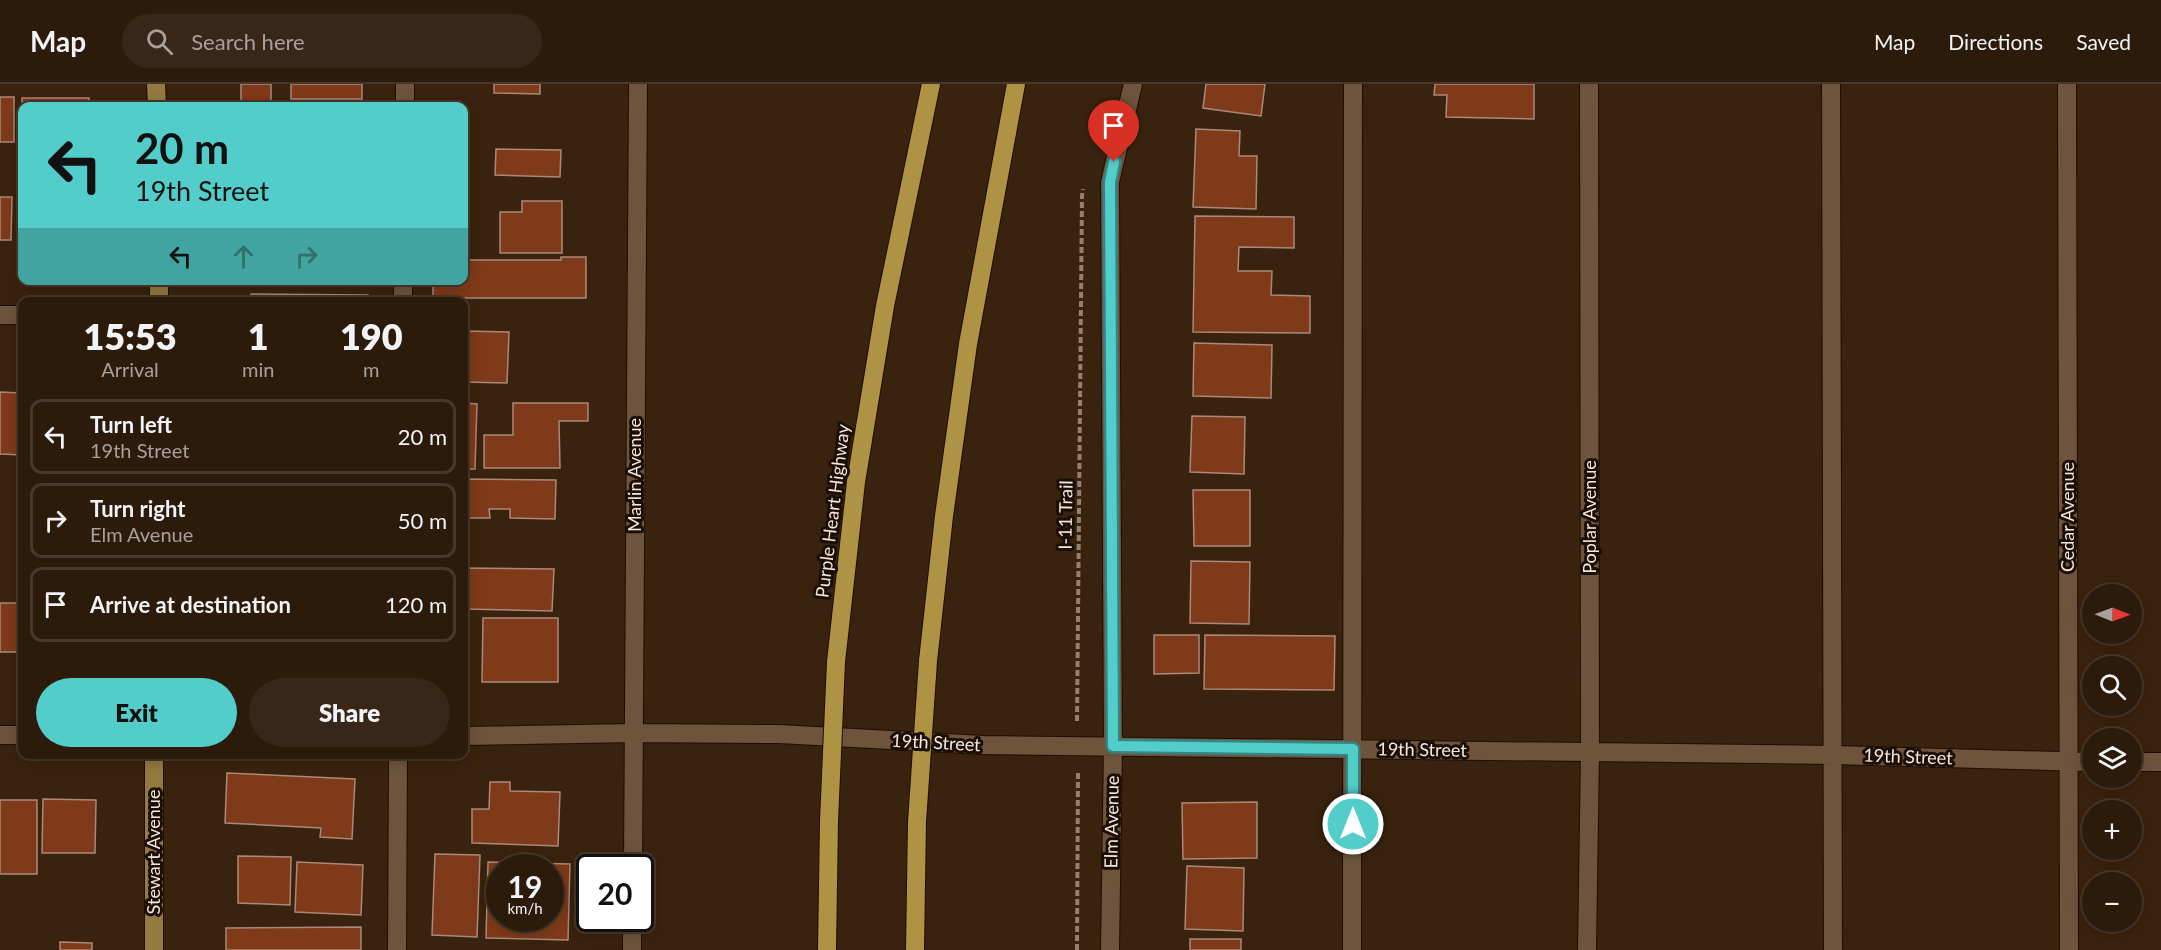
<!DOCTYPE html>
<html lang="en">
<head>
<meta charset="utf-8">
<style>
  body { margin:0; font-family:Lato,sans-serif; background:#382718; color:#f1f3f6; height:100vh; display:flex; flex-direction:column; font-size:22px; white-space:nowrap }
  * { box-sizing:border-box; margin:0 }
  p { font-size:20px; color:#a6a19c }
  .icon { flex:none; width:33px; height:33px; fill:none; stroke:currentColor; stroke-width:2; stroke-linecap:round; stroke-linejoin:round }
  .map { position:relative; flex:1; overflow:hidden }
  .drawer { position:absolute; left:18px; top:213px; width:450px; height:462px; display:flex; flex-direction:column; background:#2c1a0a; border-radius:12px; box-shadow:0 3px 15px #0003,0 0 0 2px #48382b }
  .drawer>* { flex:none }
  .hud { position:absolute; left:18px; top:18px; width:450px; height:183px; border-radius:12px; box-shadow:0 3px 15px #0003,0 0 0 2px #48382b; background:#53cdc9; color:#111; overflow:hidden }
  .needle { width:39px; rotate:91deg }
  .controls { position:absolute; left:2082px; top:500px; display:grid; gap:12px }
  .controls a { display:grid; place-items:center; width:60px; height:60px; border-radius:50%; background:#2c1a0a; box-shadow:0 3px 15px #0003,0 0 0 2px #48382b; font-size:30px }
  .speed { position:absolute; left:486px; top:770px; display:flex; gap:12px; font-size:30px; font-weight:700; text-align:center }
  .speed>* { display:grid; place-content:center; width:78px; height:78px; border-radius:50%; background:#2c1a0a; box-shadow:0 3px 15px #0003,0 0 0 2px #48382b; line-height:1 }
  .speed small { font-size:15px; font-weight:400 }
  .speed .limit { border:3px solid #111; border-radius:9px; background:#fff; color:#111 }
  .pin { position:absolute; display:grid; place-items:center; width:51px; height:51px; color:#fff; margin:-62px -26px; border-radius:50% 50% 50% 0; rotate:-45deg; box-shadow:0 0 6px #0007 }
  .pin .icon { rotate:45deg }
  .me { position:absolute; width:66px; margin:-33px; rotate:0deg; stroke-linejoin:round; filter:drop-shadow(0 0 4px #0008) }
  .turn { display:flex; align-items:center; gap:21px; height:126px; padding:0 18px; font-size:27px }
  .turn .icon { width:78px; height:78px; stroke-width:2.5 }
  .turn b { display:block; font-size:42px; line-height:51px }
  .lanes { display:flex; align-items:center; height:57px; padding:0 18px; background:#0003; justify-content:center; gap:30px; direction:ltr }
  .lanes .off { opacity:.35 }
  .eta { display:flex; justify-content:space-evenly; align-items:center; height:102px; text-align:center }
  .eta b { font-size:36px; font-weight:800; line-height:42px }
  .primary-button { display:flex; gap:12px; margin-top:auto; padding:12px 18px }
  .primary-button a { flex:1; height:69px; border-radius:36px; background:#53cdc9; color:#111; font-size:24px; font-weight:800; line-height:69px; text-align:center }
  .primary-button a+a { background:#382718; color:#f1f3f6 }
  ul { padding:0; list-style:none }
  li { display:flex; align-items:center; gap:18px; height:75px; margin:0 12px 9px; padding:0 6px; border:3px solid #48382b; border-radius:12px }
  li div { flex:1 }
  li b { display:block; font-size:22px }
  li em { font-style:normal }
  header { display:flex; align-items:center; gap:36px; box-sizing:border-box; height:84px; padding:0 30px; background:#2c1a0a; border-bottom:2px solid #48382b }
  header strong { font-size:28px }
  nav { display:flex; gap:33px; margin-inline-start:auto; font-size:21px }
  .search { width:420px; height:54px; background:#382718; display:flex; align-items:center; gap:15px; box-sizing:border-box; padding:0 21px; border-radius:33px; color:#a6a19c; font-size:22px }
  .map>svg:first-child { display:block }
  .building { fill:#7f3a19; stroke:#ab8879; stroke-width:1.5; fill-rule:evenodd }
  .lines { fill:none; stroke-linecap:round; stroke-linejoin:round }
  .minor-casing { stroke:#200c00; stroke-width:20 }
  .major-casing { stroke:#200c00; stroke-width:20 }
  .highway-casing { stroke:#200c00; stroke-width:20 }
  .path { stroke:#94806f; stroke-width:4; stroke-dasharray:6 3; stroke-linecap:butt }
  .minor { stroke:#6e543d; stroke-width:18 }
  .major { stroke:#947a41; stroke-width:18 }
  .highway { stroke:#ae9344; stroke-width:18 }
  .highway-bridge-casing { stroke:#200c00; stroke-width:20; stroke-linecap:butt }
  .highway-bridge { stroke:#ae9344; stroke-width:18 }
  .route-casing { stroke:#368583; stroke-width:15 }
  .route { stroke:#53cdc9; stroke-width:10 }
  .labels { text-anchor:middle; stroke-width:6; stroke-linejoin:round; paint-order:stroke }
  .street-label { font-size:18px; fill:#f7e7da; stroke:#1a0f07 }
</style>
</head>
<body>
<header>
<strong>Map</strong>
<div class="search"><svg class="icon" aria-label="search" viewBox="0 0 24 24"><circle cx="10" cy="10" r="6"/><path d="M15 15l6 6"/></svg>Search here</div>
<nav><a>Map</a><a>Directions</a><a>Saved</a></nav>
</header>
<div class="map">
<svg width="2161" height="866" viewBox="0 0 2161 866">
  <rect width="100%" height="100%" fill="#3a230e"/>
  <!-- building -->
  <path class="building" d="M241,0H271V18L241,17Z
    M291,0H362V15H291Z
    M494,0H540V10L494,9Z
    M1206,0H1265L1261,32L1203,24Z
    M1435,0H1534V35L1446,33L1447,11H1434Z
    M0,13H14V58H0Z
    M22,14H89V22H22V58Z
    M1196,45L1240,47L1239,72H1257L1256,125L1193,123Z
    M496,65L561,66L560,93L495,91Z
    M0,113H12L11,156H0Z
    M522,117H562V169H500V128H522Z
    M1195,132L1294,133V164L1239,163L1238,187H1272L1271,211L1310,212V249L1193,248Z
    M561,173H586V214H433V196H464V176H561Z
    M251,210L368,211V218H251Z
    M464,247L509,248L507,299L464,298Z
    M1194,259L1272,261L1271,314L1193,312Z
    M0,308L22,309V371L0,370Z
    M464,319L477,320L475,385H464Z
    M513,319H588V337H559L560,384H484V351H513Z
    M1192,332L1245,333L1244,390L1190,388Z
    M464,395L556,396L555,435L510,434V425H489L490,434H464Z
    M1193,406H1250V462H1194Z
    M1191,477L1250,478L1249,540L1190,539Z
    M464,484L554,485L552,527L464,525Z
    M0,519H22V568H0Z
    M483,534H558V598H482Z
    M1154,551H1199V589L1154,590Z
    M1205,551L1335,552L1334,606L1204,605Z
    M227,689L355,695L352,755L320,753L321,744L225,739Z
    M490,698H510V707L560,708L558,762L472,759V725H489Z
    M43,715L96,716L95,769H42Z
    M0,716H37V790H0Z
    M1257,718V774L1183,775L1182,719Z
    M435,770L480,771L477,853L432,851Z
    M238,772L291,773L290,821L238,819Z
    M297,778L363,781L361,831L295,828Z
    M488,778L570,780L568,856L486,854ZM500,783H550V834H500Z
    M1187,782L1244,784L1243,847L1185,845Z
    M361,843V866H226V844Z
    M1190,855H1241V866H1190Z
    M60,858L92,859V866H60Z"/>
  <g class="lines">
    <defs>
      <path id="minor" d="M1831,0L1833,866
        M2067,0L2069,866
        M405,22V0
        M403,218V196
        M0,231H22
        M0,651H22
        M464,652L633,649L779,650L983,661L1834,671L2092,678
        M2132,678H2161
        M633,783L638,0
        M397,866L398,670
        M632,866V834
        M1110,866L1113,662L1110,98L1133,0
        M1352,866L1353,0
        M1587,866L1590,668L1589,0"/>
      <path id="major" d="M156,0L157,22
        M159,196V218
        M154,866V670"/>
      <path id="highway" d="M928,577L944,432L968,260L1016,0
        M836,578L856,398L885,222L931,0
        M827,866L829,737
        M915,866L917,738"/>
    </defs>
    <!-- minor casing -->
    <use href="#minor" class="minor-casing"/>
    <!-- major casing -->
    <use href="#major" class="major-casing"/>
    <!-- highway casing -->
    <use href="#highway" class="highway-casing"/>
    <!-- path -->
    <path class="path" d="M1077,637L1082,112L1083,105
      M1077,866L1078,687"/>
    <!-- minor -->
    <use href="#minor" class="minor"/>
    <!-- major -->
    <use href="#major" class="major"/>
    <!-- highway -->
    <use href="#highway" class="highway"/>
    <defs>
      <path id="highway-bridge" d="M829,737L836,578
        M917,738L928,577"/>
    </defs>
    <!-- highway-bridge casing -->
    <use href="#highway-bridge" class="highway-bridge-casing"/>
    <!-- highway-bridge -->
    <use href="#highway-bridge" class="highway-bridge"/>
  </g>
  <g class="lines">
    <defs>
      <path id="route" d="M1114,78L1110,98L1113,662L1353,665V740"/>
    </defs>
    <!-- route casing -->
    <use href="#route" class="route-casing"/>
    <!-- route -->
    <use href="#route" class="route"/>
  </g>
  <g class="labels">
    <!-- street labels -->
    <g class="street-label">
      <text transform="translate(635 391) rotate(-90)" y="6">Marlin Avenue</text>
      <text transform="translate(833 427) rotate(-83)" y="6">Purple Heart Highway</text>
      <text transform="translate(1066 431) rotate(-89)" y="6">I-11 Trail</text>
      <text transform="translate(1590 433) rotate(-90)" y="6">Poplar Avenue</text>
      <text transform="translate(2068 433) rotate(-90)" y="6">Cedar Avenue</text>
      <text transform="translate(936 659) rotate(3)" y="6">19th Street</text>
      <text transform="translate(1422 666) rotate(1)" y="6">19th Street</text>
      <text transform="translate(1908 673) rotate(2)" y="6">19th Street</text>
      <text transform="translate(1112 738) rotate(-89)" y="6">Elm Avenue</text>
      <text transform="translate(154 768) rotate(-90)" y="6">Stewart Avenue</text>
    </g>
  </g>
</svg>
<div class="controls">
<a><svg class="needle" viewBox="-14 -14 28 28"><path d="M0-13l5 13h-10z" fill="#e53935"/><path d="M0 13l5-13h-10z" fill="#a6a19c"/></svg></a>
<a><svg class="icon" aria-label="search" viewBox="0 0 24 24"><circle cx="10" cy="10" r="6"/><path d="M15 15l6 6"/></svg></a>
<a><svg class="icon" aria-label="layers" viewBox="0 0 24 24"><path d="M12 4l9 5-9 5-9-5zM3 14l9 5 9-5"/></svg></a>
<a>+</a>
<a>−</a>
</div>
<div class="speed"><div>19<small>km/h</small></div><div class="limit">20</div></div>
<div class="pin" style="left:1114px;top:78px;background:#d93025"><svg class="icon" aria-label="arrive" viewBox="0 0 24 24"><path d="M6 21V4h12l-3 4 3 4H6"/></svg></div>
<svg class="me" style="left:1353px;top:740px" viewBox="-20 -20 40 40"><circle r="17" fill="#53cdc9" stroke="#fff" stroke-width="3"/><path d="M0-11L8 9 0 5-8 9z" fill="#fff"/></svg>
<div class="hud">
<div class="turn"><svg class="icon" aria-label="left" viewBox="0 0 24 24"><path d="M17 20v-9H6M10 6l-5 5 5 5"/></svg><div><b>20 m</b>19th Street</div></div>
<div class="lanes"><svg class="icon" aria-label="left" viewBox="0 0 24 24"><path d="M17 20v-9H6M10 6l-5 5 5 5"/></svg><svg class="icon off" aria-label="ahead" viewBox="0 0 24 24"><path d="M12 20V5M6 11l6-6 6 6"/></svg><svg class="icon off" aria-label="right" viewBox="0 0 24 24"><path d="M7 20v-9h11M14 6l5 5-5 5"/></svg></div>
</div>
<section class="drawer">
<div class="eta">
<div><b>15:53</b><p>Arrival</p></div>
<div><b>1</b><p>min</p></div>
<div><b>190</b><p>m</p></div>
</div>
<ul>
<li><svg class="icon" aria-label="left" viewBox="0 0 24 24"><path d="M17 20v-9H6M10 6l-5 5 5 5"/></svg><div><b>Turn left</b><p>19th Street</p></div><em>20 m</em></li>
<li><svg class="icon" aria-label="right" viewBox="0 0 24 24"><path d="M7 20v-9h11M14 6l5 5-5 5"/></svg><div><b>Turn right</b><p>Elm Avenue</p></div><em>50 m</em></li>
<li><svg class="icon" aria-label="arrive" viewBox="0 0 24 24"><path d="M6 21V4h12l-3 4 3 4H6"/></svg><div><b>Arrive at destination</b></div><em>120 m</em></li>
</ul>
<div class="primary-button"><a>Exit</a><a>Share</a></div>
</section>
</div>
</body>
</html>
